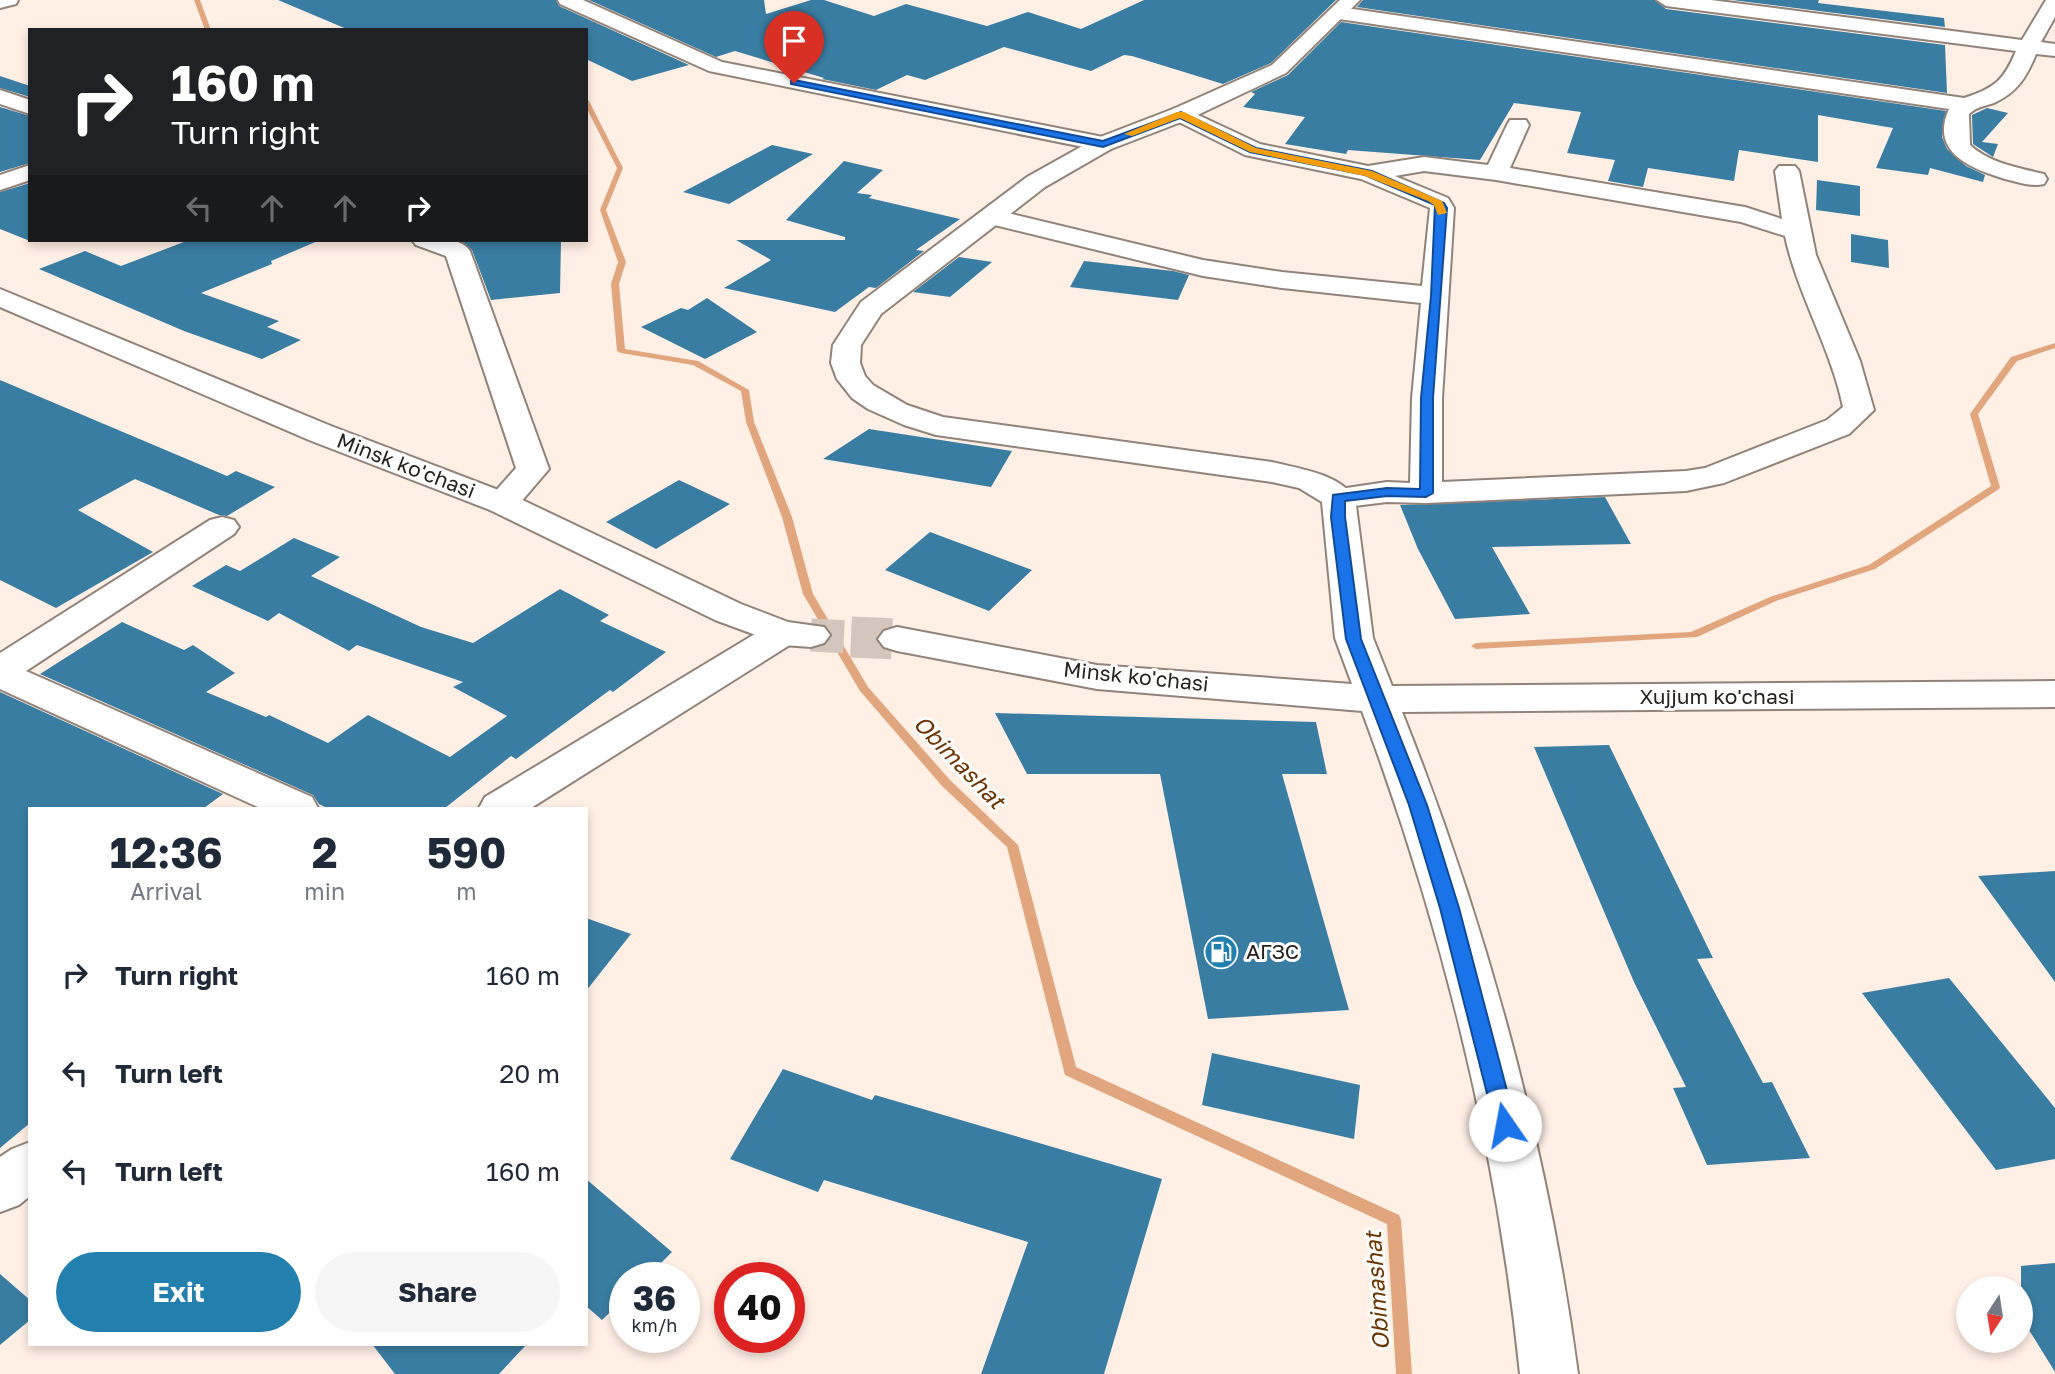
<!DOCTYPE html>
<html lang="en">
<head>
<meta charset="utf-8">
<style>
  body { margin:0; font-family:"Golos Text",sans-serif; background:#f6f6f7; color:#1f2937; height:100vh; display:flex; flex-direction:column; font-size:26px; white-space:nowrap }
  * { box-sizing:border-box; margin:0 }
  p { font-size:23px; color:#747a83 }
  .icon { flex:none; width:38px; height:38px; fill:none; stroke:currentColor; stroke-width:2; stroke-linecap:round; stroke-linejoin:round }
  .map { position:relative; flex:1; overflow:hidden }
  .details { position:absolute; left:28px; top:807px; width:560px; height:539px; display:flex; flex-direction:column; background:#fff; border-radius:0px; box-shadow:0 4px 10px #0003 }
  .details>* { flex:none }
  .guide { position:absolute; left:28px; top:28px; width:560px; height:214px; border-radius:0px; box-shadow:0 4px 10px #0003; background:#202124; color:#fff; overflow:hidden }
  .needle { width:46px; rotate:192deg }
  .controls { position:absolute; left:1956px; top:1276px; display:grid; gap:14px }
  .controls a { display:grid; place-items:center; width:77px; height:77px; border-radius:50%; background:#fff; box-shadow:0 4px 10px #0003; font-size:35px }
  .speed { position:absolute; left:609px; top:1262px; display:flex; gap:14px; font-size:35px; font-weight:700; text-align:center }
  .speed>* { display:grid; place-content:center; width:91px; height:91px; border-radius:50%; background:#fff; box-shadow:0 4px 10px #0003; line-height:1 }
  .speed small { font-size:18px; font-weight:400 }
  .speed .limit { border:10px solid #d22; background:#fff; color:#111 }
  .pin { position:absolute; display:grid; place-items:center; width:60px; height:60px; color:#fff; margin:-72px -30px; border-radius:50% 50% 50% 0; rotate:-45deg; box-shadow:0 0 7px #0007 }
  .pin .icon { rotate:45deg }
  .me { position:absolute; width:77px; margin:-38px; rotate:348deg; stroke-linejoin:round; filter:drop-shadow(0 0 5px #0008) }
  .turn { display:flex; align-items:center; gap:24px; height:147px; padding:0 28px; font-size:32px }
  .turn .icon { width:91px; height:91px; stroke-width:2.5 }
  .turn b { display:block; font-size:49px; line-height:60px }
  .lanes { display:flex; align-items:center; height:66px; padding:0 28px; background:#0003; justify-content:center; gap:35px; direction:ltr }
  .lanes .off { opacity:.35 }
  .eta { display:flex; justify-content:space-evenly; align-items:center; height:119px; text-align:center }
  .eta b { font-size:42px; font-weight:700; line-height:49px }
  .primary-button { display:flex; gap:14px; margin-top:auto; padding:14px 28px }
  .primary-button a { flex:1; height:80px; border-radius:42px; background:#237fad; color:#fff; font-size:28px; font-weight:700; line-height:80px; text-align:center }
  .primary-button a+a { background:#f6f6f7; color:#1f2937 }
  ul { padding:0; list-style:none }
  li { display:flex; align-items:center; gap:21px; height:98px; padding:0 28px }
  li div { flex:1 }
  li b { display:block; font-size:26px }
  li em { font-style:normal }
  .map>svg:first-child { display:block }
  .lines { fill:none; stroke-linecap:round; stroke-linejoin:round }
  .stream { fill:#e1a67d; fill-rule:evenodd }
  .building { fill:#3a7da2 }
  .tertiary-tunnel-far1 { stroke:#d4c6bd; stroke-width:33; stroke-dasharray:33 17; stroke-linecap:butt }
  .tertiary-tunnel { stroke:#d4c6bd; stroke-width:41; stroke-dasharray:41 21; stroke-linecap:butt }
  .minor-casing { stroke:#918379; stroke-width:4 }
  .tertiary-casing { stroke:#918379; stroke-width:4 }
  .minor { fill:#fff; fill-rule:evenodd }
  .tertiary { fill:#fff; fill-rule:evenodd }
  .route { fill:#1a73e8; stroke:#114b97; stroke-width:2 }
  .slow { fill:#f59e0b }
  .labels { text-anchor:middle; stroke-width:6; stroke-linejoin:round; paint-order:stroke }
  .street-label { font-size:21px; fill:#27221e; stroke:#fff }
  .poi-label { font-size:21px; fill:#27221e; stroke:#fff; text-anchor:start }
  .water-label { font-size:23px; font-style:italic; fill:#6c3602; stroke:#fff }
</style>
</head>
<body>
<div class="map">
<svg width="2055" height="1374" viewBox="0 0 2055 1374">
  <rect width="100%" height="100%" fill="#ffefe5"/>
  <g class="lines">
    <!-- stream -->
    <path class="stream" d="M194,0H200L211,30H205Z
      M586,99L589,101L623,168L606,210L626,262L619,284L625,349L698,361L749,390L754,422L792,517L813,594L868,687L950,780L1018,845L1076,1067L1399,1215L1401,1220L1412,1374H1396L1387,1224L1065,1075L1007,847L942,786L860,691L803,594L782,517L746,422L741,391L693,365L621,353L617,351L611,284L618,262L600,210L617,168L586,107Z
      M2055,343V348L2017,361L1978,414L2000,487L1999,489L1875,569L1776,601L1697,637L1476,649L1471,646L1476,643L1691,632L1770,597L1869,565L1991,486L1970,414L2011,357Z"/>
  </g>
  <!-- building -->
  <path class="building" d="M278,0H556L559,6L689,65L632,81L586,59V30H349Z
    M589,0H764L766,14L811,0H824L874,16L906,4L987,26L1028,12L1081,29L1144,0H1336L1271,63L1223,84L1132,56L1124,55L1091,71L1004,47L925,80L907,75L876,90L822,79L824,78L735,51L716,57Z
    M1363,0H1655L1666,9L1945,45L1947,93L1357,7Z
    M1732,0H1819L1818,3L1944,18L1945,27Z
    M1341,22L1946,111L1942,137L1947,149L1966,166L1985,175L1983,182L1930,168L1928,175L1876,168L1893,128L1818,115V162L1739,150L1734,181L1648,168L1643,187L1608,181L1615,160L1567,153L1581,112L1514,103L1480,160L1348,150L1346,154L1285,144L1305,117L1243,107L1255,94L1251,92L1288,75Z
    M0,76L30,86V97L0,88Z
    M0,107L30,116V163L0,172Z
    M1987,108L2008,113L1982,142L1998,144L1993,157L1973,144L1972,115Z
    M772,145L813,154L729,204L683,192Z
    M844,161L883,170L857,193L872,195L869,198L960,219L916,250L924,251L876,288L869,287L835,312L724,288L771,260L736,240H845V237L786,220Z
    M1817,180L1860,186V216L1816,210Z
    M30,183V241L0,229V192Z
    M1851,234L1888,240L1889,268L1851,262Z
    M189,240H320L271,261L272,264L201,293L279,321L267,327L301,340L262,359L184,331L39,269L85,251L121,266Z
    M460,240H561L560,293L491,300L472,250Z
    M959,257L992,262L950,297L913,292Z
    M1084,261L1173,271L1189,275L1178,300L1070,287Z
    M707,298L757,332L705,359L641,327L681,308L688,310Z
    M0,380L227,476L236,471L275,487L227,516L219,515L135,479L78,510L153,552L56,608L0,580Z
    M869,429L1012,451L991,487L823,459Z
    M679,480L730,504L656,549L606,522Z
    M1605,497L1631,544L1492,547L1530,614L1455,619L1418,549L1400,505Z
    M930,532L1032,570L989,611L885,570Z
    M294,538L340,557L311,576L421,627L473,643L560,589L609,615L600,621L666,652L613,692L610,690L516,759L511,756L445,808H327L319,804L313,795L40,674L122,622L184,650L193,645L235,673L206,692L266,717L269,715L328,743L368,715L450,757L507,716L453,687L463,682L357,645L349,651L279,613L268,621L192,586L226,565L240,571Z
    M0,692L223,794L204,808H30V1123L0,1148Z
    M995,713L1316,722L1327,774H1282L1349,1010L1208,1019L1160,774H1027Z
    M1609,745L1713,958L1697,959L1763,1083L1772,1082L1810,1158L1707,1165L1673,1088L1686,1087L1634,982L1534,747Z
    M2055,871V982L1978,876Z
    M586,918L631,934L586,991Z
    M1949,978L2055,1108V1159L1996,1170L1862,993Z
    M1212,1053L1360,1085L1354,1139L1202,1105Z
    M783,1069L872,1100L875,1095L1162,1179L1104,1374H981L1028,1242L824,1180L818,1192L730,1159Z
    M586,1179L672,1252L646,1278H625V1298L602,1320L586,1306Z
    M2055,1263V1372L2021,1317V1266Z
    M0,1274L30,1300V1320L0,1345Z
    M372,1344H527L499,1374H395Z"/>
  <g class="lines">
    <!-- tertiary-tunnel-far1 -->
    <path class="tertiary-tunnel-far1" d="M811,635L889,639"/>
    <!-- tertiary-tunnel -->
    <path class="tertiary-tunnel" d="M851,637L897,639"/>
    <defs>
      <path id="minor" d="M0,0H18L16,4L0,8Z
        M558,0H583L722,62L1103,137L1111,139L1115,144L1111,149L1103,151L709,71L560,4Z
        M1657,0H1711L2022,40L2046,0H2055V17L2041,42L2055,44V56L2036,54C2027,76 2018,92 1994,103C1985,106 1976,107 1969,114L1970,145C1989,163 2019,168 2044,174L2047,179L2044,184C2031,187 2018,182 2005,179C1972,169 1929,153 1949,109L1339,19L1329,13L1339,7L1964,98C1995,88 2004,80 2016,51L1666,6Z
        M0,90L30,100V114L0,104Z
        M1181,107L1260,144L1368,166L1424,157L1488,165L1507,125L1510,120H1526L1529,125L1510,168L1745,207L1782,219L1775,171L1779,166H1795L1799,171L1816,255L1860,361L1874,410L1849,434L1724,483L1686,491L1426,503L1387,502L1338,508L1326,505L1321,498L1326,491L1387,482L1410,483L1412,398L1421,303L1282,288L1203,276L982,222L978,217L982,212L991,209L1203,260L1282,272L1422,286L1430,208L1361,179L1245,155L1173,119L1170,114L1173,109ZM1424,171L1496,180L1741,222L1785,236C1798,296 1831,348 1843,407L1827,420L1705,468L1686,471L1442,482V398L1454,208L1448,198L1395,176Z
        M30,165V180L0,190V175Z
        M412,240C429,239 459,235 470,251L549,469L514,510L502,513L490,510L485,503L516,468L446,256L416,245Z
        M222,517L234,520L239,527L234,534L26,671L312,797L318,808H260L0,689V653L210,520Z
        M783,621L796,625L801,633L796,641L531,808H479L485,797L770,625Z
        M30,1142V1196L19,1205L0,1212V1157L12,1149Z"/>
      <path id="tertiary" d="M1340,0H1360L1286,73L1189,119L1111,149L1045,187L881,314L861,345L860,363L865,376L873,385L907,405L943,417L1272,462C1300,469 1337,473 1355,498L1373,638L1392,686L2055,681V707L1402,712C1486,922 1548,1149 1578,1374H1520C1497,1148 1441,923 1362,711L1097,689L897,651L884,647L878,639L884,631L897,627L1097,665L1352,684L1335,638L1322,502L1299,488L1272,482L936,435L904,425L868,409L852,398L837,379L831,363L833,345L861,302L1027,177L1095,139L1173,109L1272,65Z
        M0,289L331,426L514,496L741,604L788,622L824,627L830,635L824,643L811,647L783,645L715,620L490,510L309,440L0,307Z"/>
    </defs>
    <!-- minor casing -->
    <use href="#minor" class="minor-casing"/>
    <!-- tertiary casing -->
    <use href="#tertiary" class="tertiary-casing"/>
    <!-- minor -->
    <use href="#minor" class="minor"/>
    <!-- tertiary -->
    <use href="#tertiary" class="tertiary"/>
  </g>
  <!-- route -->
  <path class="route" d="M794,80L1103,141L1181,112L1256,148L1372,171L1444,203L1447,208L1433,398V493L1426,497L1387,496L1345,501V517L1361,639L1427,805L1459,908L1516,1125L1513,1132L1505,1134L1498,1132L1495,1125L1440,908L1409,805L1346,639L1331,517L1333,495L1387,488L1420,489L1421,398L1431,296L1435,205L1365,175L1250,152L1180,118L1103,147L791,84V81Z"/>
  <!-- slow -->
  <path class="slow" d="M1177,112H1184L1256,148L1372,171L1442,201L1447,213L1438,215L1434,205L1428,201L1365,176L1250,152L1180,118L1132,136L1124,134Z"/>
  <!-- icons -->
  <defs>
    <symbol id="fuel-disc" viewBox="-11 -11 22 22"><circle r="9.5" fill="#237fad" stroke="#fff"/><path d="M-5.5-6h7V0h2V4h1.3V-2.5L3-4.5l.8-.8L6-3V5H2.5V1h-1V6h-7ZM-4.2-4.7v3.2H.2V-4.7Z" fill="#fff"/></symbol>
  </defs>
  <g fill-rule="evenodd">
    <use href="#fuel-disc" x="1202" y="933" width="38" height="38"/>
  </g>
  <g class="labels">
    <!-- street labels -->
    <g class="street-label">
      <text transform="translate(406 466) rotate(21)" y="7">Minsk ko'chasi</text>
      <text transform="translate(1136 677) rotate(6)" y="7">Minsk ko'chasi</text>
      <text x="1717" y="704">Xujjum ko'chasi</text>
    </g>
    <!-- poi labels -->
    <g class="poi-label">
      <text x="1246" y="959">АГЗС</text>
    </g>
    <!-- water labels -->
    <g class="water-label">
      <text transform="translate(959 762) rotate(46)" y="8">Obimashat</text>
      <text transform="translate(1377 1291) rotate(-94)" y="8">Obimashat</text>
    </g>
  </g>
</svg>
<div class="controls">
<a><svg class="needle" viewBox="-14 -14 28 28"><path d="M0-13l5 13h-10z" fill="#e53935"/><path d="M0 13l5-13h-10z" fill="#747a83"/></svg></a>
</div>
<div class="speed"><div>36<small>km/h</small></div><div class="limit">40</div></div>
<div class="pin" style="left:794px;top:83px;background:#d93025"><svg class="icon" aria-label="arrive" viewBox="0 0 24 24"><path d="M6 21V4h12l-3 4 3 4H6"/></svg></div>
<svg class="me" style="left:1505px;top:1125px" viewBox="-20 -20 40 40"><circle r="19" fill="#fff"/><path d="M0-13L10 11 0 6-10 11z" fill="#1a73e8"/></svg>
<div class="guide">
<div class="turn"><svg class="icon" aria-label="right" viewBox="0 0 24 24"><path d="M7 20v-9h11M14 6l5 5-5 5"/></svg><div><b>160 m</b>Turn right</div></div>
<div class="lanes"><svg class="icon off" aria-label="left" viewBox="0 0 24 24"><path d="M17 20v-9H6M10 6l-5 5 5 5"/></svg><svg class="icon off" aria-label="ahead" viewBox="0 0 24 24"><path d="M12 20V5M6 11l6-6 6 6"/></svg><svg class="icon off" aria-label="ahead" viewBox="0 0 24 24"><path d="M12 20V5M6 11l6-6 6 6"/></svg><svg class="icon" aria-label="right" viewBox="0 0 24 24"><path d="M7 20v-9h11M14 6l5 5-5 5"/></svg></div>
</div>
<section class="details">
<div class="eta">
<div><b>12:36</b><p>Arrival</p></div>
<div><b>2</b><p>min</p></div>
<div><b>590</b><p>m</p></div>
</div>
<ul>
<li><svg class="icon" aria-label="right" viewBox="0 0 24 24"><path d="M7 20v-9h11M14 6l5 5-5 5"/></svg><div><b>Turn right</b></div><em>160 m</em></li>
<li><svg class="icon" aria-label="left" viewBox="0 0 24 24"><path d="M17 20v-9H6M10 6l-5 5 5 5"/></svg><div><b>Turn left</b></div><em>20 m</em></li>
<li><svg class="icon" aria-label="left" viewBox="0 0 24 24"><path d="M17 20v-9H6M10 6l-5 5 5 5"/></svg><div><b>Turn left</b></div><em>160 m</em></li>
</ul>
<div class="primary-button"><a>Exit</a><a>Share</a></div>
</section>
</div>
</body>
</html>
